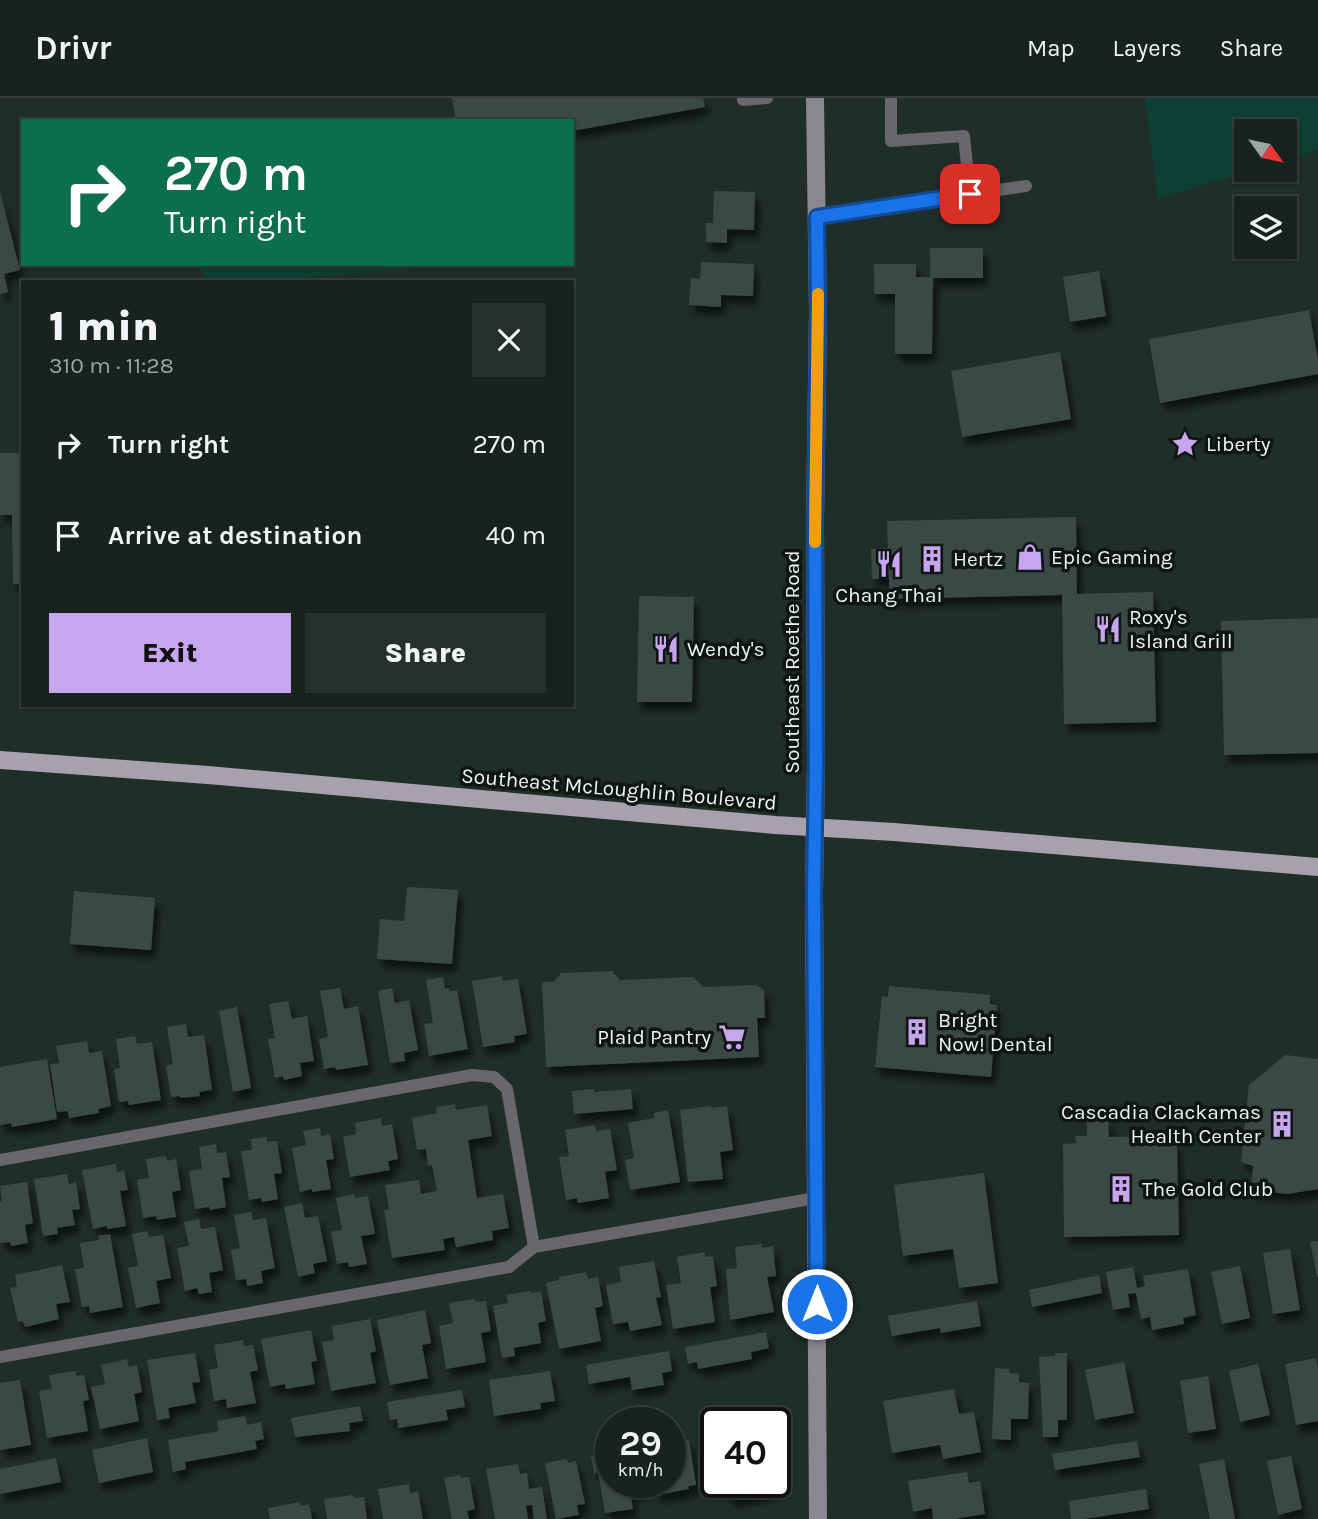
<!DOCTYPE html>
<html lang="en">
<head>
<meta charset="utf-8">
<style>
  body { margin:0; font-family:Karla,sans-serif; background:#252f2c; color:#f1f3f6; height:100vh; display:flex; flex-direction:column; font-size:26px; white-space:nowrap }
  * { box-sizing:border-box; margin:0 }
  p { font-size:23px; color:#9fa4a4 }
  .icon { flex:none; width:38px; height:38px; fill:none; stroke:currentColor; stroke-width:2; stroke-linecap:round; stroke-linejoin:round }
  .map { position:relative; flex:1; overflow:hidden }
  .sheet { position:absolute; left:21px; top:182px; width:553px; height:427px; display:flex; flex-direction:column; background:#18221f; border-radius:0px; box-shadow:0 2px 5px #0004,0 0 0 2px #363f3d }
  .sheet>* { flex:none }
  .guide { position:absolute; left:21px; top:21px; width:553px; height:147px; border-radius:0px; box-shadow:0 2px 5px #0004,0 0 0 2px #363f3d; background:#0b6e4f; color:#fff; overflow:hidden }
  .needle { width:46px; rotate:123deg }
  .fabs { position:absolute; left:1234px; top:21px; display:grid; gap:14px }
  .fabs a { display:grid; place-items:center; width:63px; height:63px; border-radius:0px; background:#18221f; box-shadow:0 2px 5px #0004,0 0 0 2px #363f3d; font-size:35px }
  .speed { position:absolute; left:595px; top:1309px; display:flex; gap:14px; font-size:35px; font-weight:700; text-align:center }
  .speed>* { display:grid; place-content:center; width:91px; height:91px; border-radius:50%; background:#18221f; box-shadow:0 2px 5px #0004,0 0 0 2px #363f3d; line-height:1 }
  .speed small { font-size:18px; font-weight:400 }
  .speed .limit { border:4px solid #111; border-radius:10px; background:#fff; color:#111 }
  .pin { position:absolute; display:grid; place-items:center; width:60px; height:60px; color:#fff; margin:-30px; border-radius:14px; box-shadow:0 4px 10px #0006 }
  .me { position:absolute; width:77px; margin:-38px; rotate:0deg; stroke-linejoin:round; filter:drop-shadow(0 0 5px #0008) }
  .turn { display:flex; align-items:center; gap:24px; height:147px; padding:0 28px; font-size:32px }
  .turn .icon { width:91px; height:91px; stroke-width:2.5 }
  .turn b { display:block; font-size:49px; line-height:60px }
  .round { display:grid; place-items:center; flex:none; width:74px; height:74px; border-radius:0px; background:#252f2c }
  .overview { display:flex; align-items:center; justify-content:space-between; height:119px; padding:0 28px }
  h1 { font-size:42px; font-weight:800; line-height:52px }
  .cta { display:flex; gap:14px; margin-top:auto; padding:14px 28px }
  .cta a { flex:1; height:80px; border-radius:0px; background:#c7a6ef; color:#111; font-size:28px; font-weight:800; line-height:80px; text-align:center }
  .cta a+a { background:#252f2c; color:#f1f3f6 }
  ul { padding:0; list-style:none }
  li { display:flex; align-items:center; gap:21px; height:91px; padding:0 28px }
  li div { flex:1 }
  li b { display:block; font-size:26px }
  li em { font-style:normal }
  header { display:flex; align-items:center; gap:42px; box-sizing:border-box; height:98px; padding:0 35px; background:#18221f; border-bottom:2px solid #363f3d }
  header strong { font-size:33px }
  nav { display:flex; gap:38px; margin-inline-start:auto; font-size:24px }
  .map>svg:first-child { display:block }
  .green { fill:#0d4032 }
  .building { fill:#3b4a44; filter:url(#shadow) }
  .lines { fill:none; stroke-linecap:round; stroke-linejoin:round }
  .lane { stroke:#69666c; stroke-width:12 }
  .secondary { stroke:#8b8791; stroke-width:18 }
  .primary { stroke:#a6a1ad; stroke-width:18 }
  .route-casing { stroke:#114b97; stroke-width:18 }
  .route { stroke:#1a73e8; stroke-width:12 }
  .slow { stroke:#f59e0b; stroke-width:12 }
  .labels { text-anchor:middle; stroke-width:7; stroke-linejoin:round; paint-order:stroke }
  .poi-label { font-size:21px; fill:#ebf4f0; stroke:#0e1512; text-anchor:start }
  .street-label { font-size:21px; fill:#ebf4f0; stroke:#0e1512 }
</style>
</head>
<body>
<header>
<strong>Drivr</strong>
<nav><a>Map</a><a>Layers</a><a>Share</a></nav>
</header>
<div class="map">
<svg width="1318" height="1421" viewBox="0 0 1318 1421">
  <defs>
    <filter id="shadow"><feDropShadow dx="4.5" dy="8" stdDeviation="3.5" flood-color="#0009"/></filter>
  </defs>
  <rect width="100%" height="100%" fill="#202e29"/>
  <!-- green -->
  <path class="green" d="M1145,0H1318V52L1285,62L1284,33H1246V72H1253L1158,101Z
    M198,166H463L247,184H209Z"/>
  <!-- building -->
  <path class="building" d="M452,0H703L705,9L572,33V23H456Z
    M714,93L755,94L754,132L727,131V145L706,144V125H713Z
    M0,94L20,172L4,176L8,194L0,196Z
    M930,150H983V180H933L932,256H895V196H874V166H916V179H930Z
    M701,164L754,166L753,198L721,197V209L689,207L691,180L700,181Z
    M1099,173L1106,218L1070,224L1063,179Z
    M1309,212L1318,262V276L1160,305L1149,241Z
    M1060,254L1071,321L962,339L951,273Z
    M0,355H23V486H13L12,417H0Z
    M1076,419L1077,496L1153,494L1156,624L1064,626L1062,497L889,501V481H872L871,451L888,450L887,423Z
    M639,498L694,499L692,604H637Z
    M1318,520V655L1224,657L1221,523Z
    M407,789L458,792L452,866L377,861L380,821L404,823Z
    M74,793L155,800L151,852L70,846Z
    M612,873L620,882L693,879L704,889L756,887L764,892L765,920H757L759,959L546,969L542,884H554L561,875Z
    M502,878L503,883L518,881L527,936L514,938L515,944L483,949L472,883Z
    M443,879L445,891L449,890L450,893L457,892L468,951L429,958L424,926L433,925L426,882Z
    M889,888L990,897V906L997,907L991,979L875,969L882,898L888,899Z
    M340,890L344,911L358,908L368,967L336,972L335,969L324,971L319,941L328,939L320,893Z
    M392,890L395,905L409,902L418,952L404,955L405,963L390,965L378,893Z
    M288,903L292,921L307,918L314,963L300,965L302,978L284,982L283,978L275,980L268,941L275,940L269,906Z
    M237,909L251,990L233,994L219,913Z
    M186,926L188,939L204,937L212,992L199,994L200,998L180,1000V998L171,999L166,968L173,966L167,929Z
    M135,938L137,946L152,944L161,1002L129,1007L128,1003L119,1004L114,971L120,970L116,941Z
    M87,943L89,955L102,953L111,1008L98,1011L99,1015L69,1020L68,1013L57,1014L50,966L59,965L56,948Z
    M1285,957L1318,961V1091L1287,1096L1251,1092L1253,1068L1241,1064L1249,987Z
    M47,961L57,1021L12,1029L11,1025L0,1027V969Z
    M594,991V994L631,991L633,1011L574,1016L572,993Z
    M455,1006L456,1012L487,1007L492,1038L468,1042L477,1100L503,1096L509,1130L492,1133L493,1142L456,1149L454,1139L443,1141L445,1152L392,1160L384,1112L389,1111L385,1087L419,1082L421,1096L437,1093L432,1067L428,1068L426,1051L417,1052L412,1020L437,1015L436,1009Z
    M711,1008V1010L727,1008L733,1052L720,1054L723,1081L688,1084L680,1012Z
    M668,1012L680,1084L630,1092L625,1062L634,1060L628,1025L654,1020V1015Z
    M381,1020L382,1028L392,1026L398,1061L388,1063L390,1072L350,1079L343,1039L356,1036L355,1025Z
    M1108,1022L1109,1039L1170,1038V1045L1177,1044L1179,1137L1064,1139L1063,1046L1076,1045L1075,1038H1087V1023Z
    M595,1027L596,1033L610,1031L617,1072L605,1074L609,1100L578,1105L577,1100L566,1102L559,1059L569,1058L565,1032Z
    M320,1030L321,1038L330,1036L334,1061L326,1062L331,1091L312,1094V1091L300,1094L292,1050L306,1047L303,1033Z
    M267,1039V1044L277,1043L282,1075L274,1076L278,1101L262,1104L261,1100L249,1102L241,1053L252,1052L251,1041Z
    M216,1046L217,1055L226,1054L230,1079L222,1080L226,1109L210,1112L209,1109L195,1111L189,1073L202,1071L199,1049Z
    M166,1058L167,1063L176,1061L181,1092L172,1094L176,1119L157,1122L156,1118L143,1120L137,1082L149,1080L146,1061Z
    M116,1066L117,1074L124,1072L128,1092L120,1093L126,1128L107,1131V1128L93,1131L82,1072Z
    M984,1075L998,1185L959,1190L953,1151L903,1158L894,1087Z
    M67,1076L69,1086L76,1084L80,1111L72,1112L75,1127L57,1130L58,1136L43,1138L34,1081Z
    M27,1084L33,1125L25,1127L28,1145L11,1148L10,1144L0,1145V1104H2L0,1088Z
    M354,1096L355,1100L368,1098L375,1136L361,1138L367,1166L349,1169L348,1164L337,1166L331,1134L342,1132L336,1100Z
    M302,1105L305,1120L318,1118L327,1163L313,1166L315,1175L298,1179L284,1109Z
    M251,1114L253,1122L266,1120L275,1170L261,1173L263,1185L247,1188L246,1181L236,1182L231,1152L240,1150L234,1117Z
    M199,1121L201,1131L215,1129L223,1172L209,1175L212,1194L199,1196L197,1190L185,1193L177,1150L189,1148L184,1124Z
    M147,1133L149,1139L163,1137L171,1180L156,1183L160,1205L136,1210L128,1170L138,1168L132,1136Z
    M110,1136L123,1209L90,1215L89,1208L82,1209L75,1171L84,1170L80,1145L99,1142L98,1138Z
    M1318,1143V1179H1317L1310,1144Z
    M762,1146V1150L773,1148L776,1178L767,1179L774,1214L730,1222L726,1171L737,1170L735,1149Z
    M1290,1151L1300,1212L1273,1216L1263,1155Z
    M705,1154V1159L713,1158L717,1188L710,1189L715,1224L673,1231L666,1187L681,1185L677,1159Z
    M654,1163L661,1199L656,1200L662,1227L630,1233L628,1224L613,1226L606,1187L621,1184L619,1169Z
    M62,1167L70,1204L56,1206L59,1221L25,1229L23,1223L18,1224L10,1190L17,1189L15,1177Z
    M1240,1168L1250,1220L1222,1226L1211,1174Z
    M1133,1169L1137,1190L1145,1188L1143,1178L1188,1171L1196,1217L1183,1220L1184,1226L1152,1232L1150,1219L1141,1221L1136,1195L1128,1196L1130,1209L1113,1212L1106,1174Z
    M586,1174L588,1181L598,1179L603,1208L595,1210L601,1243L559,1251L546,1185L559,1182V1179Z
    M1099,1177L1102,1195L1032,1209L1029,1192Z
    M531,1193V1195L541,1194L546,1223L538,1225L541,1245L514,1250L515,1258L502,1260L493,1208L508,1205L506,1197Z
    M474,1201L475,1204L486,1203L491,1233L481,1235L486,1264L446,1271L439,1228L453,1225L449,1205Z
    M977,1203L981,1228L941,1235L940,1230L892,1238L888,1218Z
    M425,1212L431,1245L422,1247L428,1280L390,1287L377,1222Z
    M370,1221L376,1253L370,1255L376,1285L331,1293L322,1244L334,1242L332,1228Z
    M311,1232L317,1263L311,1264L315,1286L286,1291L285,1286L270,1289L261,1241Z
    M766,1234L769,1250L751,1254L752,1261L698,1271L697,1264L688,1266L685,1249Z
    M243,1242L244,1248L253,1247L258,1272L250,1274L256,1305L227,1310L226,1301L214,1303L209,1272L218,1270L214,1247Z
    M669,1253L672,1273L662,1275L664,1287L632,1292L630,1279L589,1286L586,1267Z
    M195,1255L200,1284L192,1285L196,1305L168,1310L170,1320L157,1322L147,1262Z
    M1055,1255H1067V1322H1058V1339H1043L1039,1259L1055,1258Z
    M1316,1260L1318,1270V1323L1296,1327L1285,1266Z
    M127,1261L129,1269L137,1267L142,1294L134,1296L139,1323L100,1331L91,1289L105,1286L101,1267Z
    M1124,1264L1134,1315L1095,1322L1085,1272Z
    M1258,1266L1270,1317L1240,1324L1229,1273Z
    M995,1270L1009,1271V1275L1019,1276V1284L1029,1285L1028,1321H1011V1342L992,1341Z
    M76,1273V1278L84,1277L89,1302L83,1303L88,1333L47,1340L39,1293L52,1291L49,1277Z
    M550,1273L555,1303L540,1305L541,1311L494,1318L489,1282Z
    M1208,1278L1216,1331L1188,1335L1180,1283Z
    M20,1282L31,1347L0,1352V1285Z
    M954,1291L959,1316L974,1314L981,1354L943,1361L940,1347L892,1355L883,1303Z
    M462,1292L465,1309L446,1312L448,1322L398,1330L397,1321L390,1322L387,1304Z
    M360,1308L363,1323L349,1325L350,1333L295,1339L291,1320Z
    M245,1318L247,1327L261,1324L264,1341L255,1343L257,1351L185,1364L186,1371L173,1374L168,1342L219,1333L217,1323Z
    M147,1340L153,1374L99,1385L92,1352Z
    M681,1340L682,1343L689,1342L696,1387L688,1388L689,1391L657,1397L655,1384H670V1341Z
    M1137,1343L1140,1359L1055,1372L1052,1356Z
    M611,1354V1384H637L639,1391L630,1393L633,1411L605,1415L598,1374L594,1375L591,1358Z
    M1291,1358L1302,1411L1278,1417L1267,1363Z
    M56,1360L61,1384L0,1396V1371Z
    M567,1361L568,1365L576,1363L585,1406L577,1407L579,1417L556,1421L545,1365Z
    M1224,1361L1235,1421H1210L1199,1366Z
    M518,1366L520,1376L527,1375L529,1391L542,1389L547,1421H534L532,1407L526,1408L528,1421H495L486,1371Z
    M967,1374L969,1385L980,1383L985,1416L953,1421H933L932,1410L913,1414L908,1383Z
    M460,1377L461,1380L469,1379L475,1411L467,1413L469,1421H452L444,1380Z
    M727,1384H767L769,1394L730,1401Z
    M409,1386L410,1395L418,1393L423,1421H383L378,1391Z
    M1146,1391L1149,1411L1084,1421H1071L1069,1403Z
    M353,1397L354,1400L364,1399L367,1421H327L324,1401Z
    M300,1404L301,1408L309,1406L312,1421H270L268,1410Z"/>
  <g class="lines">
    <!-- lane -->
    <path class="lane" d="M743,0V2L767,0
      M891,0V43L964,38L970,96
      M817,119L1026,88
      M0,1062L472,977L494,979L507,991L534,1149L509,1169L0,1259
      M534,1149L816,1100"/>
    <!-- secondary -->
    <path class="secondary" d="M815,0L818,215L815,422L816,666L814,793L818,1421"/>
    <!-- primary -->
    <path class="primary" d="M0,662L208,677L775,727L894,734L1318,769"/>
  </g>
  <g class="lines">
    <defs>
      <path id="route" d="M817,1206L814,793L816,666L815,422L818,215L817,119L970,96"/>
    </defs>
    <!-- route casing -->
    <use href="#route" class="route-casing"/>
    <!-- route -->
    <use href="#route" class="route"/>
    <!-- slow -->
    <path class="slow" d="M815,444L818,196"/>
  </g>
  <!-- icons -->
  <defs>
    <symbol id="sight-bare" viewBox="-9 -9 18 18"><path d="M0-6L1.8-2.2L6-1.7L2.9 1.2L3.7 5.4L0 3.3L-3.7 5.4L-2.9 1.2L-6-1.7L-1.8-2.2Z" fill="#c7a6ef" stroke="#0e1512" stroke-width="2.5" paint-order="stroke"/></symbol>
    <symbol id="shop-bare" viewBox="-9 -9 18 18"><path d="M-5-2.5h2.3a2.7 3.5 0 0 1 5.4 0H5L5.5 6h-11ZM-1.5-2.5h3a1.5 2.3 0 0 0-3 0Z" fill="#c7a6ef" stroke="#0e1512" stroke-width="2.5" paint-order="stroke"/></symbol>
    <symbol id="building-bare" viewBox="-9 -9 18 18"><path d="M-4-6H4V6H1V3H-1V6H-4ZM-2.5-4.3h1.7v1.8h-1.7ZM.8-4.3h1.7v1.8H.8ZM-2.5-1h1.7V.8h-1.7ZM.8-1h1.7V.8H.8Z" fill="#c7a6ef" stroke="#0e1512" stroke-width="2.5" paint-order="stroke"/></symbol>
    <symbol id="restaurant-bare" viewBox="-9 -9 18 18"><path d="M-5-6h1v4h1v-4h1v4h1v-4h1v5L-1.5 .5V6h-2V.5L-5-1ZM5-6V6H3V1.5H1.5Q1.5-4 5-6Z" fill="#c7a6ef" stroke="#0e1512" stroke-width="2.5" paint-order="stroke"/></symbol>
    <symbol id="supermarket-bare" viewBox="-9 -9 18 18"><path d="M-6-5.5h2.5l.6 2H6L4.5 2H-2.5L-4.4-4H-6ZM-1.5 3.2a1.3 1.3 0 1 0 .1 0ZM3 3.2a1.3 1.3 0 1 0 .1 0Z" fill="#c7a6ef" stroke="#0e1512" stroke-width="2.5" paint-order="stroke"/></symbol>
  </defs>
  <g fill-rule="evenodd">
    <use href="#sight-bare" x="1166" y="327" width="38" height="38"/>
    <use href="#shop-bare" x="1011" y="440" width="38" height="38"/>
    <use href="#building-bare" x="913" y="442" width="38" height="38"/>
    <use href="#restaurant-bare" x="870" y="447" width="38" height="38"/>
    <use href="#restaurant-bare" x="1089" y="512" width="38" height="38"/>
    <use href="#restaurant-bare" x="647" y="532" width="38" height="38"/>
    <use href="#building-bare" x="898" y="915" width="38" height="38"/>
    <use href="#supermarket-bare" x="713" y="920" width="38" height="38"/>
    <use href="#building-bare" x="1263" y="1007" width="38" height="38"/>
    <use href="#building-bare" x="1102" y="1072" width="38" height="38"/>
  </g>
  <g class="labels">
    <!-- poi labels -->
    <g class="poi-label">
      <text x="1206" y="353">Liberty</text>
      <text x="1051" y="466">Epic Gaming</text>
      <text x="953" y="468">Hertz</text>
      <text x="889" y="504" text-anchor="middle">Chang Thai</text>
      <text x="1129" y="526">Roxy's<tspan x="1129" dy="24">Island Grill</tspan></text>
      <text x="687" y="558">Wendy's</text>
      <text x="938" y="929">Bright<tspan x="938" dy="24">Now! Dental</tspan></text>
      <text x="711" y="946" text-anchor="end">Plaid Pantry</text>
      <text x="1261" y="1021" text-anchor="end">Cascadia Clackamas<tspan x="1261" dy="24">Health Center</tspan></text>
      <text x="1142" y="1098">The Gold Club</text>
    </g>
    <!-- street labels -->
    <g class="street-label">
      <text transform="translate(792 564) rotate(-90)" y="7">Southeast Roethe Road</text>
      <text transform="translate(619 691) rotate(5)" y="7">Southeast McLoughlin Boulevard</text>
    </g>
  </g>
</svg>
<div class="fabs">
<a><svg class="needle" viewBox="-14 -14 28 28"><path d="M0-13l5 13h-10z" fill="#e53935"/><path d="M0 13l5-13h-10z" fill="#9fa4a4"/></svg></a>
<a><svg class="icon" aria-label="layers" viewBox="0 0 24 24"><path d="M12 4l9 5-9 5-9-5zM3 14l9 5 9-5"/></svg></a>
</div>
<div class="speed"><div>29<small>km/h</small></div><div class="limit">40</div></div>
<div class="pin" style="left:970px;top:96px;background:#d93025"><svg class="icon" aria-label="arrive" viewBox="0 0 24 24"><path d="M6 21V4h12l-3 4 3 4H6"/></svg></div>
<svg class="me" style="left:817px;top:1206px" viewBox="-20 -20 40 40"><circle r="17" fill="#1a73e8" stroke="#fff" stroke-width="3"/><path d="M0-11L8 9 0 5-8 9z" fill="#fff"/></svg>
<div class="guide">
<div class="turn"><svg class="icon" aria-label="right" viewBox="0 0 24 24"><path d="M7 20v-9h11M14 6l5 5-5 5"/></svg><div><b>270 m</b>Turn right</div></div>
</div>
<section class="sheet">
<div class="overview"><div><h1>1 min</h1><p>310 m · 11:28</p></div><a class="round"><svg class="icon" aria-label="close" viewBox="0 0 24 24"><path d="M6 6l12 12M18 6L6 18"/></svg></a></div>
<ul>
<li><svg class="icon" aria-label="right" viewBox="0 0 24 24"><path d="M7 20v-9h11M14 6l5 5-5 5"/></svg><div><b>Turn right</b></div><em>270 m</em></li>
<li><svg class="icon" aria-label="arrive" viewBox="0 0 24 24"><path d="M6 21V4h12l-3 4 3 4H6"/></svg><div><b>Arrive at destination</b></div><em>40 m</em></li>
</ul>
<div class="cta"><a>Exit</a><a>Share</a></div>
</section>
</div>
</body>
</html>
